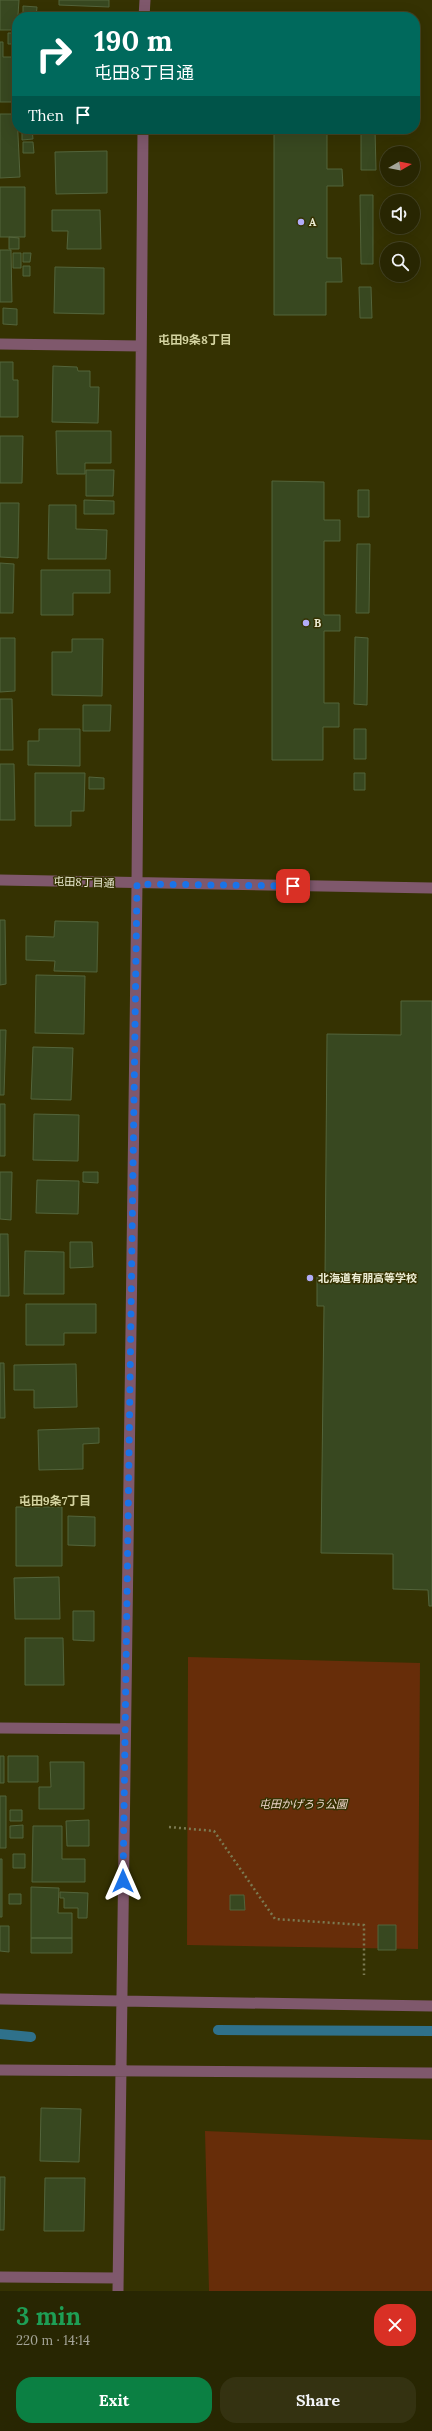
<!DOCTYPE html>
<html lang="en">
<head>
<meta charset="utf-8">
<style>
  body { margin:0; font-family:Lora,"Noto Sans JP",serif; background:#343211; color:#f1f3f6; height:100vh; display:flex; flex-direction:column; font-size:15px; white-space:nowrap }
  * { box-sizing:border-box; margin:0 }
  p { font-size:13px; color:#a5a599 }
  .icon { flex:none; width:22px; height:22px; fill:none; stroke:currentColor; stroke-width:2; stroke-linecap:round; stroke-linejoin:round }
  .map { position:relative; height:2291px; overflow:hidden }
  .drawer { display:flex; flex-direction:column; background:#282602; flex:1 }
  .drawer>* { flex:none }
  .guide { position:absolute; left:12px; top:12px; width:408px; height:122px; border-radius:16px; box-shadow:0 4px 16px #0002,0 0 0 1px #444324; background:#00695c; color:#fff; overflow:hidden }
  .needle { width:26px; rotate:81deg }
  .buttons { position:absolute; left:380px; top:146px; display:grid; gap:8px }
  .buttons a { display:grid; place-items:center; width:40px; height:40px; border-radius:50%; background:#282602; box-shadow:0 4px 16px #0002,0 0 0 1px #444324; font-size:20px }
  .pin { position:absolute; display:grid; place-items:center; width:34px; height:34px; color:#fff; margin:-17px; border-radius:8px; box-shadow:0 2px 6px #0006 }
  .me { position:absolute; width:44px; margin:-22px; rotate:0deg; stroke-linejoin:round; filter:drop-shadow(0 0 3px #0008) }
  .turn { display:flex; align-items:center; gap:14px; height:84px; padding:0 16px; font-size:18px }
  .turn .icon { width:52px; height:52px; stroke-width:2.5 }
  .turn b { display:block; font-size:28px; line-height:34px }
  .then { display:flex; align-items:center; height:38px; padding:0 16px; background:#0003; gap:8px; font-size:15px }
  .round { display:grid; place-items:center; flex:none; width:42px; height:42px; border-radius:16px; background:#343211 }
  .overview { display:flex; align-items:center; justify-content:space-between; height:68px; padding:0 16px }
  h1 { font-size:24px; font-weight:700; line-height:30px; color:#1e9e55 }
  .cta { display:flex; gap:8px; margin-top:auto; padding:8px 16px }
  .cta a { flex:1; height:46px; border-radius:16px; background:#0b8043; color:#fff; font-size:16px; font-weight:700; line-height:46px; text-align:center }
  .cta a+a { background:#343211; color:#f1f3f6 }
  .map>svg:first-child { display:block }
  .green { fill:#672d09 }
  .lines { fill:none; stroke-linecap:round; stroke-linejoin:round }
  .stream { stroke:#2f718b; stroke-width:10 }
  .building { fill:#384820; stroke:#53643b }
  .path { stroke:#7b7a52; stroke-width:2.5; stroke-dasharray:2 3; stroke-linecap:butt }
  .minor { stroke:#7f586c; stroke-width:11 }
  .route { stroke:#1a73e8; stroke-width:7; stroke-dasharray:0 12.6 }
  .poi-dot { fill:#b2adf9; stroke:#353202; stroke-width:1.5 }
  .labels { text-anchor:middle; stroke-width:3; stroke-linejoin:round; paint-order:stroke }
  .poi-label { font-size:11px; font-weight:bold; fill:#ededd4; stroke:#353202; text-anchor:start }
  .street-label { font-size:11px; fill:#ededd4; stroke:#353202 }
  .park-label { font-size:11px; font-style:italic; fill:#f0d7cb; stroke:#353202 }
  .neighbourhood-label { font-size:12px; font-weight:bold; fill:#d4d3a1; stroke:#353202 }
</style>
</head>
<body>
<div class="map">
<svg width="432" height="2291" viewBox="0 0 432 2291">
  <rect width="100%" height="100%" fill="#353202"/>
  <!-- green -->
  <path class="green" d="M188,1657L420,1663L418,1949L187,1945Z
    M205,2131L432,2140V2291H209Z"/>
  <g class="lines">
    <!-- stream -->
    <path class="stream" d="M218,2030L432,2031
      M0,2034L31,2037"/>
  </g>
  <!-- building -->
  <path class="building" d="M0,0H19L17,30H0Z
    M59,0H109V7L59,5Z
    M23,6L37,7L36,17L23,16Z
    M68,15H100V17H68Z
    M8,33H17V44H8Z
    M0,42H3V57H15L14,102H0Z
    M0,114H17L20,177L0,178Z
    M22,129H32L33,139L22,140Z
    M49,129H88V131L49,132Z
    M274,129H327V169H342L343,186H327V258H341L342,282H326V315H274Z
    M361,129H375L376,170H361Z
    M23,142H33L34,153H23Z
    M107,151V193L56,194L55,152Z
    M0,187H25V237H0Z
    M360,195H373V264H361Z
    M52,210H100L101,249H67L68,231H52Z
    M9,237L19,238V249H9Z
    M0,250H11L12,302H0Z
    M13,253H21V268H13Z
    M23,253H31L30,262H23Z
    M23,266H30V276H23Z
    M55,267L104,268V314L54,313Z
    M359,287H371L372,318H360Z
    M3,308L17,309V325L3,324Z
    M0,362H13V380H18V417H0Z
    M53,366L77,367L78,371H90V387H99L98,423L52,422Z
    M56,431H111V463H85V474H57Z
    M0,436H23L22,483H0Z
    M86,470H114L113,496H86Z
    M272,481L324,482V520H340V541H324V615H340V631H324V703H339V727H323V760H272Z
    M358,490H369V517H358Z
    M84,500L114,501V514H84Z
    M0,503H19L18,558L0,557Z
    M49,505H76V529L107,530L106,559H48Z
    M357,544H370L369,613H356Z
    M0,563L14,564L13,613H0Z
    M41,570H110V593H73V615H41Z
    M355,637L368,638L367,705L354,704Z
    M0,638H15V691L0,692Z
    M72,639H103L102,696L52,695V652H72Z
    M0,699H12L13,750H0Z
    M83,705H111L110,731H83Z
    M39,729H80V766L28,765V741H39Z
    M354,729H366V759H354Z
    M0,764H14L15,820H0Z
    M35,773H85L84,811H71V826H35Z
    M354,773H365V790H354Z
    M89,777L104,778V789H89Z
    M0,920H5L6,984L0,985Z
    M55,921L98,922L97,972L54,971L55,961L26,960V936L54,937Z
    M36,975L85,976L84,1034L35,1033Z
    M401,1001H432V1606H429L428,1590L393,1589V1554L321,1553L324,1306H317V1277H325L327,1034L401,1035Z
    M0,1030H6L4,1095H0Z
    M33,1047L73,1048L71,1100L31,1099Z
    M0,1104H5V1156H0Z
    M34,1114L79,1115L78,1161L33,1160Z
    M0,1172H12L11,1220L0,1219Z
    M83,1172H98V1183L83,1182Z
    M37,1180L79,1181L78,1214L36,1213Z
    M0,1234H8L9,1296H0Z
    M70,1242H92L93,1267L70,1268Z
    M25,1251L64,1252V1294H24Z
    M26,1304H96V1333H64V1345H26Z
    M0,1363H4L5,1418H0Z
    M76,1364L77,1407L34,1408V1390H14V1365Z
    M99,1428V1443L83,1444V1469L39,1470L38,1430Z
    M16,1507H62V1566H16Z
    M68,1516L95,1517V1546L68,1545Z
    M59,1577L60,1619H15L14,1578Z
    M73,1611H94V1641L73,1640Z
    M25,1638H63L64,1685H25Z
    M0,1756H4V1783H0Z
    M8,1756H38V1782H8Z
    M50,1762H84V1809H39V1787H51Z
    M0,1796H6V1848H0Z
    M10,1810H22V1821H10Z
    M89,1820V1846H67L66,1821Z
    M23,1825V1838H10V1826Z
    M33,1826H62V1859H85V1882H32Z
    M13,1854H25V1868H13Z
    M0,1859H2V1917H0Z
    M31,1887L59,1888L58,1913H72V1938H31Z
    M60,1892L88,1893L87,1918H78V1908H64V1898H60Z
    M9,1894H21V1904H9Z
    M230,1895H244L245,1910H230Z
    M378,1925H396V1950H378Z
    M0,1926H9V1952L0,1951Z
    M31,1938H72V1953H31Z
    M41,2108L81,2109L79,2162L40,2161Z
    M0,2177H5L4,2230H0Z
    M45,2178H85L84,2231H44Z"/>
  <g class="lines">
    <!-- path -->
    <path class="path" d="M169,1827L214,1831L275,1919L364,1925V1975"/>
    <!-- minor -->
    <path class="minor" d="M144,17L145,0
      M0,344L141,346
      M0,880L432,888
      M0,1728L124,1729
      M0,1999L432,2006
      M0,2070L432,2073
      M0,2277L118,2278
      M118,2291L137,884L143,129"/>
  </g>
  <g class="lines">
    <!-- route -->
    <path class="route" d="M123,1881L137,884L293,886"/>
  </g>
  <!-- markers -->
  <g class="poi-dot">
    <circle cx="301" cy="222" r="4"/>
    <circle cx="306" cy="623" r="4"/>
    <circle cx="310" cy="1278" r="4"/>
  </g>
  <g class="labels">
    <!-- poi labels -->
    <g class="poi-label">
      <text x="309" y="226">A</text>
      <text x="314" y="627">B</text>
      <text x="318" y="1282">北海道有朋高等学校</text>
    </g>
    <!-- street labels -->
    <g class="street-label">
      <text transform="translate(84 882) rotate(2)" y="4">屯田8丁目通</text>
    </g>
    <!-- park labels -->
    <g class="park-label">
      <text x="303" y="1808">屯田かげろう公園</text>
    </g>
    <!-- neighbourhood labels -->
    <g class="neighbourhood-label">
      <text x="195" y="344">屯田9条8丁目</text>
      <text x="55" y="1505">屯田9条7丁目</text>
    </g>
  </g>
</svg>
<div class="buttons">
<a><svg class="needle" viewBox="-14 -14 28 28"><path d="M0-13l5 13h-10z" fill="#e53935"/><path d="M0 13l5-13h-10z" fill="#a5a599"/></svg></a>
<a><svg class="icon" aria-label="sound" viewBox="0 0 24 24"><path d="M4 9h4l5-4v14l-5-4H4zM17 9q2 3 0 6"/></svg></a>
<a><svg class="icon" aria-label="search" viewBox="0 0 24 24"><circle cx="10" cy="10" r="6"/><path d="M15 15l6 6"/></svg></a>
</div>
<div class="pin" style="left:293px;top:886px;background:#d93025"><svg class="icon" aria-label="arrive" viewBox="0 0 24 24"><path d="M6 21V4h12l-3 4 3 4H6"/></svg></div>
<svg class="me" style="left:123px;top:1881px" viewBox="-20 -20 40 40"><path d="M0-17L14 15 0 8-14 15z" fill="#1a73e8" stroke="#fff" stroke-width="4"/></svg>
<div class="guide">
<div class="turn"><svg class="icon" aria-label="right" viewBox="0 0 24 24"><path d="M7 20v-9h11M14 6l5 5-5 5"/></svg><div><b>190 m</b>屯田8丁目通</div></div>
<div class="then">Then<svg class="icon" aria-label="arrive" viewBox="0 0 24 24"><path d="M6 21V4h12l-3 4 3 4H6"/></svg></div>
</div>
</div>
<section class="drawer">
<div class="overview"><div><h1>3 min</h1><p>220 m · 14:14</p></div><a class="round" style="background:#d93025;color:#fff"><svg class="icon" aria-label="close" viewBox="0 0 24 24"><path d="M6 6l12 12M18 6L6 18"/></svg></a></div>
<div class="cta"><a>Exit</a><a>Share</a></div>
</section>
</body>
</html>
